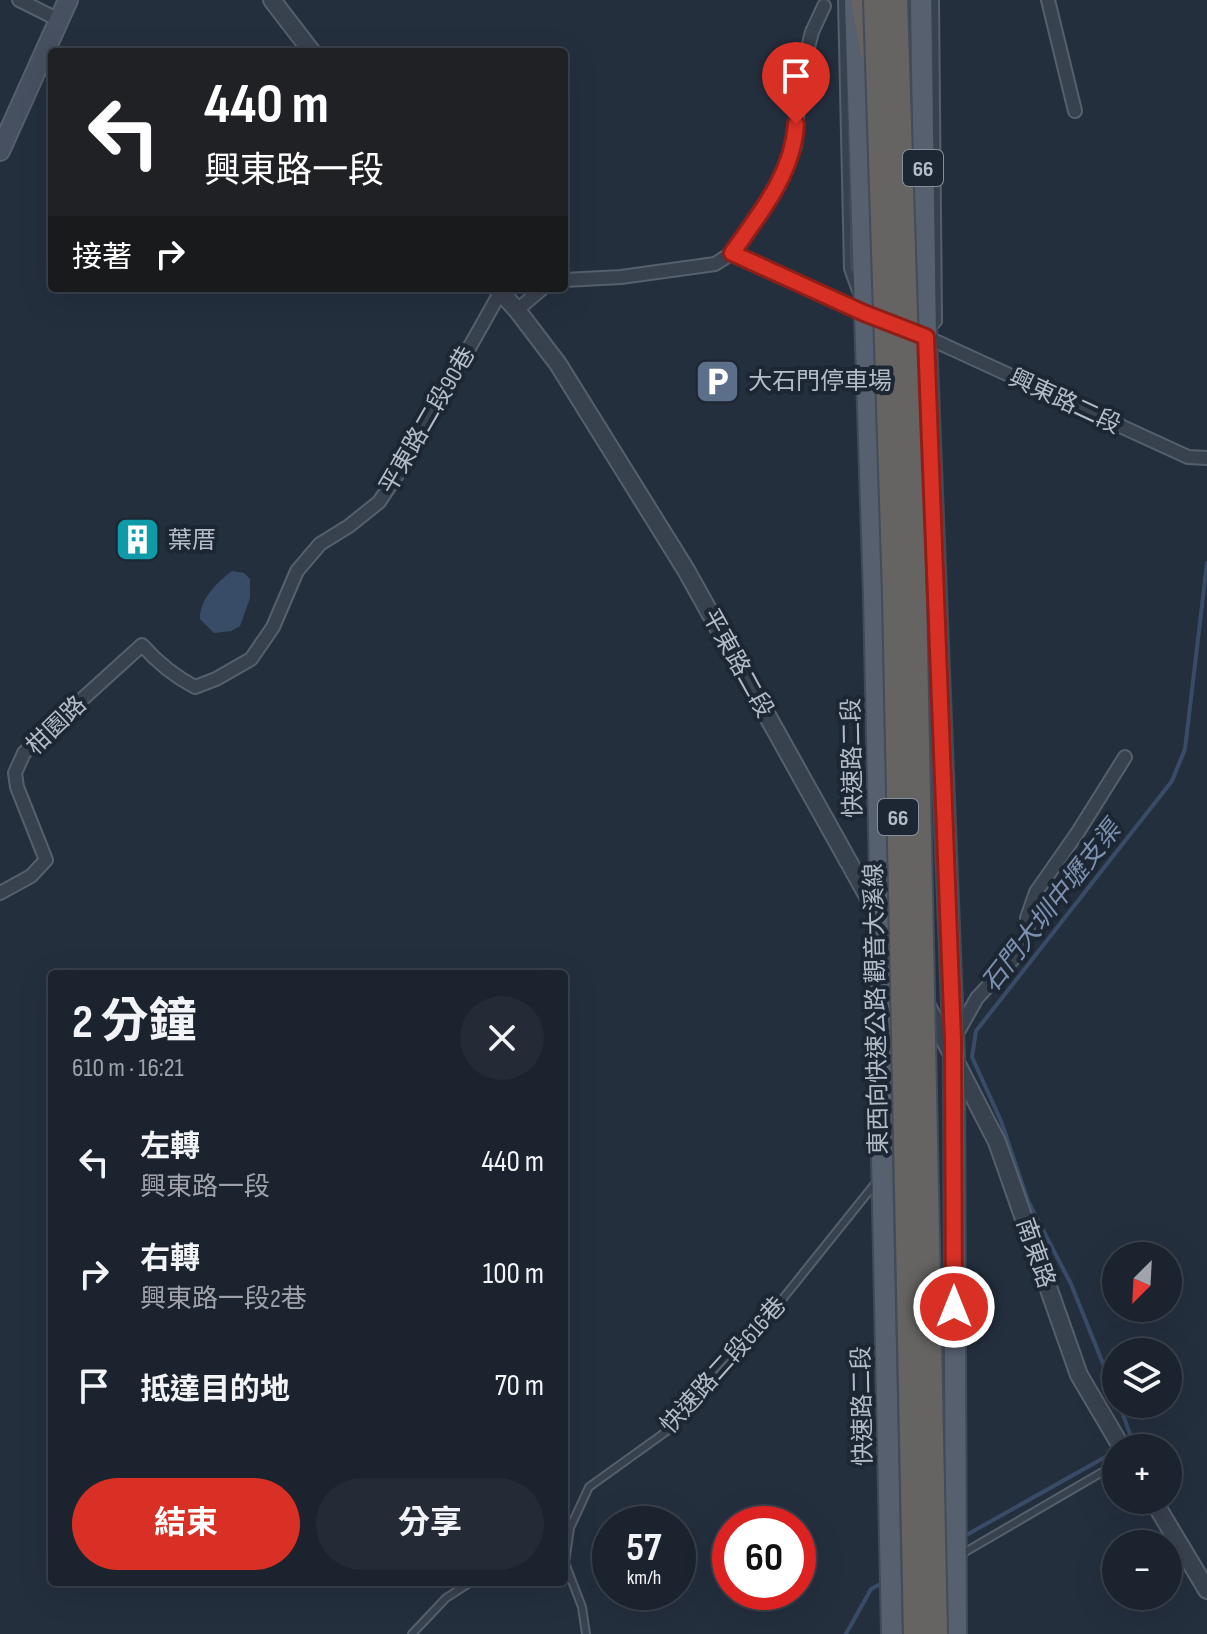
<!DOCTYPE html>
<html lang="zh-TW">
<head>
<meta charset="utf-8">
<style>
  body { margin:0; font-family:"Sofia Sans Condensed","Noto Sans TC",sans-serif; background:#242b36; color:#f1f3f6; height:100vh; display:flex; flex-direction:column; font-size:30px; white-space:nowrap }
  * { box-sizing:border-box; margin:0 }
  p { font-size:26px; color:#a0a4aa }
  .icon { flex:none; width:44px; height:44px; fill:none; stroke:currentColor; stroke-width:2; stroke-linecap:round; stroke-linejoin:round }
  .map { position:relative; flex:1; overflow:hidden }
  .details { position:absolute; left:48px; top:970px; width:520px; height:616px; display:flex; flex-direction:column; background:#1b232e; border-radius:8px; box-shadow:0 8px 32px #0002,0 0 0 2px #39404a }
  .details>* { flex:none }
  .hud { position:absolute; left:48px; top:48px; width:520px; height:244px; border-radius:8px; box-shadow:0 8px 32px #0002,0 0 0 2px #39404a; background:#202124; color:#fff; overflow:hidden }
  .needle { width:52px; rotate:204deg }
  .tools { position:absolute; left:1102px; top:1242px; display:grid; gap:16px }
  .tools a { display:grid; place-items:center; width:80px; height:80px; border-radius:50%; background:#1b232e; box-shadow:0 8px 32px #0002,0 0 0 2px #39404a; font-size:40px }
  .speed { position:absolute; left:592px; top:1506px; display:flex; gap:16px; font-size:40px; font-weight:700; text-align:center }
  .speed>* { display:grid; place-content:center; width:104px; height:104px; border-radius:50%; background:#1b232e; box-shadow:0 8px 32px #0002,0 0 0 2px #39404a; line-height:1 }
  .speed small { font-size:20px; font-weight:400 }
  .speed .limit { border:12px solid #d22; background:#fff; color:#111 }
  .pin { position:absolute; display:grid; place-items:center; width:68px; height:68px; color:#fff; margin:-82px -34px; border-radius:50% 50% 50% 0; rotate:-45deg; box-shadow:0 0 8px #0007 }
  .pin .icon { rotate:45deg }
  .me { position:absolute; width:88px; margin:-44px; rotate:0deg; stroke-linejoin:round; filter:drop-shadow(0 0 6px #0008) }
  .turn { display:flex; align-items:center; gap:28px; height:168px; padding:0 24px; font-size:36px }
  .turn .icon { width:104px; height:104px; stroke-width:2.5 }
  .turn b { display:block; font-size:56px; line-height:68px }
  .then { display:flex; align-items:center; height:76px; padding:0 24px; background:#0003; gap:16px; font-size:30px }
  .round { display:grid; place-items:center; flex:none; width:84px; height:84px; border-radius:42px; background:#242b36 }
  .head { display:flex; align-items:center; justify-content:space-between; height:136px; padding:0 24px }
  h1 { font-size:48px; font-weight:700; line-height:60px }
  .button { display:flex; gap:16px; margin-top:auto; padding:16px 24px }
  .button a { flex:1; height:92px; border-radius:48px; background:#d93025; color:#fff; font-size:32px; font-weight:700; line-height:92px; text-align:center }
  .button a+a { background:#242b36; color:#f1f3f6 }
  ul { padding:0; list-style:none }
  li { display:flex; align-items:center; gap:24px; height:112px; padding:0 24px }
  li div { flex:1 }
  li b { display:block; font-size:30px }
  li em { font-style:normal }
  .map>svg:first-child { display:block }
  .water { fill:#394c67 }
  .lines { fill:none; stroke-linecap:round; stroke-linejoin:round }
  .stream { stroke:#394c67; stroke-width:4 }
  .service-casing { stroke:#565f6c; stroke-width:10 }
  .minor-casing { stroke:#565f6c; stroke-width:16 }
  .tertiary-casing { stroke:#565f6c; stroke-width:20 }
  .secondary-casing { stroke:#565f6c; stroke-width:22 }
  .primary-casing { stroke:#414a57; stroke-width:24 }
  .trunk-casing { stroke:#434c59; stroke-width:26 }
  .service { stroke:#38414e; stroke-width:6 }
  .minor { stroke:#38414e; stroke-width:12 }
  .tertiary { stroke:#38414e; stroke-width:16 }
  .secondary { stroke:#465061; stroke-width:18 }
  .primary { stroke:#56606e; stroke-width:20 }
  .trunk { stroke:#656462; stroke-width:22 }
  .trunk-bridge-casing { stroke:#434c59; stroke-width:26; stroke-linecap:butt }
  .trunk-bridge { stroke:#656462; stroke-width:22 }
  .route-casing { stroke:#8d1f18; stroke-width:20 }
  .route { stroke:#d93025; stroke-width:14 }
  .labels { text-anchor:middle; stroke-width:8; stroke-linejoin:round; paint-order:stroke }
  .shield { fill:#1d2633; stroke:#878f9c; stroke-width:2 }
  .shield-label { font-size:22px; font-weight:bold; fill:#b4bcc9 }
  .poi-label { font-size:24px; fill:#b4bcc9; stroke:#1d2633; text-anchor:start }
  .street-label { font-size:24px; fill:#b4bcc9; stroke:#1d2633 }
  .water-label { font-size:26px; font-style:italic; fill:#7c92b1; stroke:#1d2633 }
</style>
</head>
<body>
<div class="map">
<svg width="1207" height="1634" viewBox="0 0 1207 1634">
  <rect width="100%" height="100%" fill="#242f3e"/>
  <!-- water -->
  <path class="water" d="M232,571L244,573L250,579V598L240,626L231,631L214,633L200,619C199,600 217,582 232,571Z"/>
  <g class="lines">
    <!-- stream -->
    <path class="stream" d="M1116,1396L1071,1284L1028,1201L1001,1121L972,1057L976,1031L1172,781L1185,749L1207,563
      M1119,1404L1133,1442L1125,1446
      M961,1538L1116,1451
      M846,1634L871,1589L884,1582"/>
    <defs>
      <path id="service" d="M842,0L848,269L856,291
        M930,331L938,322L935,0
        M960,1555L1116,1464
        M412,1634L446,1598L471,1582
        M586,1634L582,1607L565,1563L570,1528L589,1487L667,1431L736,1357L878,1180"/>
      <path id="minor" d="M19,0L59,20
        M1048,0L1075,111
        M732,253L868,314
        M564,280L621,277L715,264L732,253L774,194L795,146L800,78L812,32L824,6
        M517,310L543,288
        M922,335L1188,457L1207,458
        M0,893L31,876L46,860L17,787L15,773L24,753L64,711L78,703L142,645C158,663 174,676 195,687L216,679L251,659L273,627L297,571L320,544L349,526L379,502L401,469L500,293
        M955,1037L977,998L1013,959L1028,934L1027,918L1036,892L1078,832L1125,757"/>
      <path id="tertiary" d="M272,0L312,52
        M497,288L517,310L558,364L686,570L880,918
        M925,1002L997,1142L1079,1375L1122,1448
        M1153,1500L1207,1590"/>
      <path id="secondary" d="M0,151L68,0"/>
      <path id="primary" d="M855,0L874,596L881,920L882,1159L892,1634
        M921,0L926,337L954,1055L956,1634"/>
      <path id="trunk" d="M862,0L871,50"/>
    </defs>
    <!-- service casing -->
    <use href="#service" class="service-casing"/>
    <!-- minor casing -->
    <use href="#minor" class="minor-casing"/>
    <!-- tertiary casing -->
    <use href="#tertiary" class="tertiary-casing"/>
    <!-- secondary casing -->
    <use href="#secondary" class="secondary-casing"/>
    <!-- primary casing -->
    <use href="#primary" class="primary-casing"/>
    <!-- trunk casing -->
    <use href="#trunk" class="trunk-casing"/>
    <!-- service -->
    <use href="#service" class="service"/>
    <!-- minor -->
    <use href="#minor" class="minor"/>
    <!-- tertiary -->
    <use href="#tertiary" class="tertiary"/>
    <!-- secondary -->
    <use href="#secondary" class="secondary"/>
    <!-- primary -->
    <use href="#primary" class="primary"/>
    <!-- trunk -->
    <use href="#trunk" class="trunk"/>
    <defs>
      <path id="trunk-bridge" d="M875,0L894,595L915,1634
        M896,0L915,597L936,1634"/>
    </defs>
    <!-- trunk-bridge casing -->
    <use href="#trunk-bridge" class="trunk-bridge-casing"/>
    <!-- trunk-bridge -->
    <use href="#trunk-bridge" class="trunk-bridge"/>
  </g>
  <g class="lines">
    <defs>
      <path id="route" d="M796,124C793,174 760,213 732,253L864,313L926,337L953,1040L954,1307"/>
    </defs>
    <!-- route casing -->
    <use href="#route" class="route-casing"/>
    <!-- route -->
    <use href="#route" class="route"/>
  </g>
  <!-- icons -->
  <defs>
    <symbol id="parking-square" viewBox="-11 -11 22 22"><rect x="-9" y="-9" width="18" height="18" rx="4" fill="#5c6f8a" stroke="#1d2633"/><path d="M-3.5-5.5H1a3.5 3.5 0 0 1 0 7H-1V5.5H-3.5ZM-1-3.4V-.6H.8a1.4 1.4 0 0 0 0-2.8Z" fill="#fff"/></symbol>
    <symbol id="building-square" viewBox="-11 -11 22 22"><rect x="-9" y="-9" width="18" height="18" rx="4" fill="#0f9aa8" stroke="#1d2633"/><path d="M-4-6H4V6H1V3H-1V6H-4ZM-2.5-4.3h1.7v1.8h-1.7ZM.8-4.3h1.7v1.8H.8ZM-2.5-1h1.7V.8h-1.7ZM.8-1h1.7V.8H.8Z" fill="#fff"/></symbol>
  </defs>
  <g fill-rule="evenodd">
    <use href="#parking-square" x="692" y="356" width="51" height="51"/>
    <use href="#building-square" x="112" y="514" width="51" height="51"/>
  </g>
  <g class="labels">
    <!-- shield labels -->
    <g class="shield">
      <rect x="903" y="150" width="40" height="36" rx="6"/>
      <rect x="878" y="799" width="40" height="36" rx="6"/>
    </g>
    <g class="shield-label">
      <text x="923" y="176">66</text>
      <text x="898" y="825">66</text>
    </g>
    <!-- poi labels -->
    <g class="poi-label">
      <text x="748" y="389">大石門停車場</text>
      <text x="168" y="548">葉厝</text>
    </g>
    <!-- street labels -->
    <g class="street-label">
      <text transform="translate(1065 401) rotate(25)" y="8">興東路二段</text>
      <text transform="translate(427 420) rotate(-60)" y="8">平東路二段90巷</text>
      <text transform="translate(738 663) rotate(61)" y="8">平東路二段</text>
      <text transform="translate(56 725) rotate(-44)" y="8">柑園路</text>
      <text transform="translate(852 758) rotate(-91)" y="8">快速路二段</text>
      <text transform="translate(876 1009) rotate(-91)" y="8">東西向快速公路 觀音大溪線</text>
      <text transform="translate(1036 1253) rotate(71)" y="8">南東路</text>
      <text transform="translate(723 1365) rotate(-48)" y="8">快速路二段616巷</text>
      <text transform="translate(862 1406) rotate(-91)" y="8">快速路二段</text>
    </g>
    <!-- water labels -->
    <g class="water-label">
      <text transform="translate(1051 906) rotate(-52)" y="9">石門大圳中壢支渠</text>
    </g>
  </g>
</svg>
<div class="tools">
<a><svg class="needle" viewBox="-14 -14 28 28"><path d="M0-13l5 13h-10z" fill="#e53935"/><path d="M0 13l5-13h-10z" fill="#a0a4aa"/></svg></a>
<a><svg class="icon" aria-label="layers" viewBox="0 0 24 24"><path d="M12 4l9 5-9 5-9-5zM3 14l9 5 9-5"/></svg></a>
<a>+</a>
<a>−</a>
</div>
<div class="speed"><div>57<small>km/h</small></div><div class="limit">60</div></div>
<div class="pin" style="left:796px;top:124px;background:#d93025"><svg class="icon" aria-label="arrive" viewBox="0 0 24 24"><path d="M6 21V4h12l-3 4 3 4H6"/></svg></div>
<svg class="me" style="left:954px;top:1307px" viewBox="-20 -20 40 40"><circle r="17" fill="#d93025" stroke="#fff" stroke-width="3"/><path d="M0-11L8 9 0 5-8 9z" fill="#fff"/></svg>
<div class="hud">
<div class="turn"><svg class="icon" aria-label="left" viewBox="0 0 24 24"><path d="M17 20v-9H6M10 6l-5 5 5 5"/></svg><div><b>440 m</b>興東路一段</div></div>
<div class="then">接著<svg class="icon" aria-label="right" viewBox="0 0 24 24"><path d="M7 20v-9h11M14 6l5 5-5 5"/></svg></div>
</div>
<section class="details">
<div class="head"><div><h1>2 分鐘</h1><p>610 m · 16:21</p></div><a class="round"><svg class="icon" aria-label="close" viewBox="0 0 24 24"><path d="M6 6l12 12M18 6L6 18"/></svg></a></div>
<ul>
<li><svg class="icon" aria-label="left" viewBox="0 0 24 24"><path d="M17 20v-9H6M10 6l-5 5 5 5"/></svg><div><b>左轉</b><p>興東路一段</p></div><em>440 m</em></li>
<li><svg class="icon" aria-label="right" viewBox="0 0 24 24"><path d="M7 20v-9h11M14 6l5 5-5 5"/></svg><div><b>右轉</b><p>興東路一段2巷</p></div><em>100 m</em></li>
<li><svg class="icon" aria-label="arrive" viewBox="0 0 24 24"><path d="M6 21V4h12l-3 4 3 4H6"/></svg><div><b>抵達目的地</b></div><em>70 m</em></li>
</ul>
<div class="button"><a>結束</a><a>分享</a></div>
</section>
</div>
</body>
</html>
